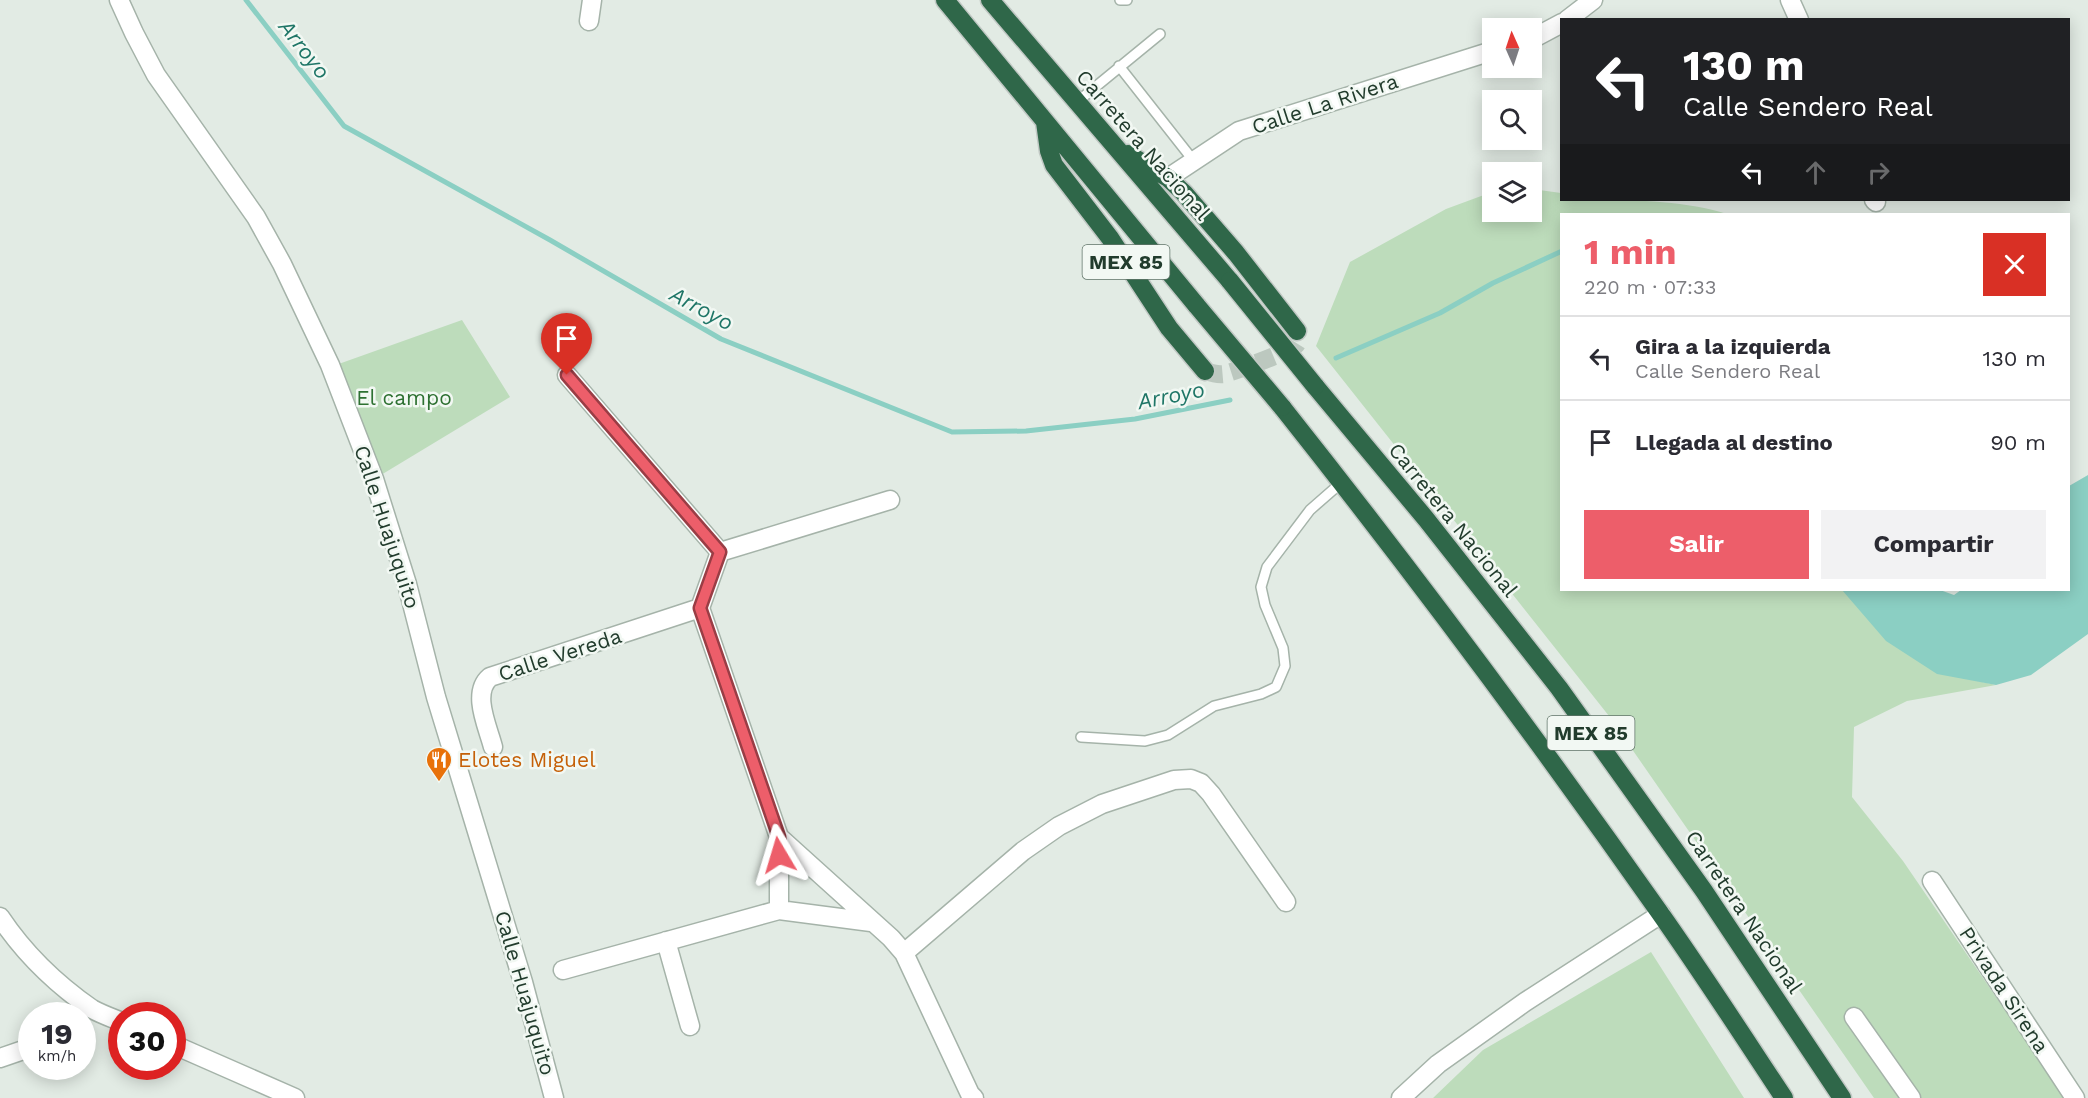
<!DOCTYPE html>
<html lang="es">
<head>
<meta charset="utf-8">
<style>
  body { margin:0; font-family:"Work Sans",sans-serif; background:#f2f2f3; color:#2b2b33; height:100vh; display:flex; flex-direction:column; font-size:22px; white-space:nowrap }
  * { box-sizing:border-box; margin:0 }
  p { font-size:20px; color:#7c7c81 }
  .icon { flex:none; width:33px; height:33px; fill:none; stroke:currentColor; stroke-width:2; stroke-linecap:round; stroke-linejoin:round }
  .map { position:relative; flex:1; overflow:hidden }
  .drawer { position:absolute; left:1560px; top:213px; width:510px; height:378px; display:flex; flex-direction:column; background:#fff; border-radius:0px; box-shadow:0 3px 15px #0003 }
  .drawer>* { flex:none }
  .banner { position:absolute; left:1560px; top:18px; width:510px; height:183px; border-radius:0px; box-shadow:0 3px 15px #0003; background:#202124; color:#fff; overflow:hidden }
  .needle { width:39px; rotate:357deg }
  .controls { position:absolute; left:1482px; top:18px; display:grid; gap:12px }
  .controls a { display:grid; place-items:center; width:60px; height:60px; border-radius:0px; background:#fff; box-shadow:0 3px 15px #0003; font-size:30px }
  .speed { position:absolute; left:18px; top:1002px; display:flex; gap:12px; font-size:30px; font-weight:700; text-align:center }
  .speed>* { display:grid; place-content:center; width:78px; height:78px; border-radius:50%; background:#fff; box-shadow:0 3px 15px #0003; line-height:1 }
  .speed small { font-size:15px; font-weight:400 }
  .speed .limit { border:9px solid #d22; background:#fff; color:#111 }
  .pin { position:absolute; display:grid; place-items:center; width:51px; height:51px; color:#fff; margin:-62px -26px; border-radius:50% 50% 50% 0; rotate:-45deg; box-shadow:0 0 6px #0007 }
  .pin .icon { rotate:45deg }
  .me { position:absolute; width:66px; margin:-33px; rotate:353deg; stroke-linejoin:round; filter:drop-shadow(0 0 4px #0008) }
  .turn { display:flex; align-items:center; gap:21px; height:126px; padding:0 24px; font-size:27px }
  .turn .icon { width:78px; height:78px; stroke-width:2.5 }
  .turn b { display:block; font-size:42px; line-height:51px }
  .lanes { display:flex; align-items:center; height:57px; padding:0 24px; background:#0003; justify-content:center; gap:30px; direction:ltr }
  .lanes .off { opacity:.35 }
  .round { display:grid; place-items:center; flex:none; width:63px; height:63px; border-radius:0px; background:#f2f2f3 }
  .head { display:flex; align-items:center; justify-content:space-between; height:102px; padding:0 24px }
  h1 { font-size:36px; font-weight:700; line-height:45px; color:#ed5e6a }
  .cta { display:flex; gap:12px; margin-top:auto; padding:12px 24px }
  .cta a { flex:1; height:69px; border-radius:0px; background:#ed5e6a; color:#fff; font-size:24px; font-weight:700; line-height:69px; text-align:center }
  .cta a+a { background:#f2f2f3; color:#2b2b33 }
  ul { padding:0; list-style:none }
  li { display:flex; align-items:center; gap:18px; height:84px; padding:0 24px; border-top:2px solid #e1e1e2 }
  li div { flex:1 }
  li b { display:block; font-size:22px }
  li em { font-style:normal }
  .map>svg:first-child { display:block }
  .green { fill:#bddcbb }
  .water { fill:#8bcfc3 }
  .lines { fill:none; stroke-linecap:round; stroke-linejoin:round }
  .stream { stroke:#8bcfc3; stroke-width:5 }
  .highway-tunnel { stroke:#bcc8bf; stroke-width:18; stroke-dasharray:18 9; stroke-linecap:butt }
  .lane-casing { stroke:#a5b3a9; stroke-width:12 }
  .street-casing { stroke:#a5b3a9; stroke-width:21 }
  .highway-casing { stroke:#c1c8c4; stroke-width:21 }
  .lane { stroke:#fff; stroke-width:9 }
  .street { stroke:#fff; stroke-width:18 }
  .highway { stroke:#2f6749; stroke-width:18 }
  .highway-bridge-casing { stroke:#c1c8c4; stroke-width:21; stroke-linecap:butt }
  .highway-bridge { stroke:#2f6749; stroke-width:18 }
  .route-casing { stroke:#9a3d45; stroke-width:15 }
  .route { stroke:#ed5e6a; stroke-width:10 }
  .labels { text-anchor:middle; stroke-width:5; stroke-linejoin:round; paint-order:stroke }
  .shield { fill:#f2f8f3; stroke:#607468; stroke-width:1.5 }
  .shield-label { font-size:20px; font-weight:bold; fill:#223c2d }
  .street-label { font-size:21px; fill:#223c2d; stroke:#f2f8f3 }
  .park-label { font-size:21px; fill:#2e7132; stroke:#f2f8f3 }
  .food-label { font-size:21px; fill:#c56008; stroke:#f2f8f3; text-anchor:start }
  .water-label { font-size:22px; font-style:italic; fill:#1f7667; stroke:#f2f8f3 }
</style>
</head>
<body>
<div class="map">
<svg width="2088" height="1098" viewBox="0 0 2088 1098">
  <rect width="100%" height="100%" fill="#e2ebe4"/>
  <!-- green -->
  <path class="green" d="M1532,189L1561,193L1562,200C1613,200 1679,198 1727,214H1562V590H1864L1969,679L1996,685L1907,701L1854,727L1852,797L1903,861L2065,1098H1874L1609,716L1316,346L1350,262L1446,209L1492,192V212H1532Z
    M462,320L510,397L376,478L333,366Z
    M1651,952L1744,1098H1433L1483,1050Z"/>
  <!-- water -->
  <path class="water" d="M2088,475V634L2031,675L1996,685L1937,674L1886,641L1842,590H1940L1954,595L1961,590H2068L2069,486Z"/>
  <g class="lines">
    <!-- stream -->
    <path class="stream" d="M246,0L344,126L550,240L721,339L952,432L1026,431L1135,419L1230,400
      M1336,358L1440,313L1493,283L1562,251"/>
    <!-- highway-tunnel -->
    <path class="highway-tunnel" d="M1205,371C1211,373 1217,375 1224,374C1234,372 1291,351 1296,345C1300,340 1299,336 1297,331"/>
    <defs>
      <path id="lane" d="M1120,0H1127
        M1119,66L1193,160
        M1077,102L1160,34
        M1081,737L1145,741L1168,735L1214,706L1261,694L1276,687L1285,666L1283,648L1265,605L1261,587L1267,567L1310,510L1342,482"/>
      <path id="street" d="M119,0L134,33L156,75L256,217L282,264L330,365L374,479L407,584L436,697L523,982L554,1098
        M1790,0L1799,20
        M1567,20L1593,0
        M589,21L592,0
        M1532,39L1562,23
        M1168,178L1239,131L1492,51
        M1874,200L1876,202
        M567,375L720,552L700,608L779,837L891,938L904,953L970,1094L974,1098
        M720,552L890,500
        M493,747C488,727 471,693 490,677L700,608
        M1932,881L2075,1098
        M779,910V837
        M0,917C24,953 56,984 92,1009C101,1014 112,1018 122,1022
        M666,941L690,1026
        M904,953L1023,851L1059,826L1102,804L1174,780L1191,779L1201,783L1211,794L1286,902
        M563,970L779,910L871,922
        M1854,1017L1911,1098
        M172,1044L295,1098
        M0,1058L32,1047
        M1401,1098L1438,1064L1525,1002L1661,914"/>
      <path id="highway" d="M945,0L1197,306
        M990,0L1230,281
        M1045,122L1049,151L1054,165L1110,238L1169,328L1205,371
        M1128,154L1168,178L1184,193L1236,253L1297,331
        M1315,386L1426,519L1559,688L1704,891L1842,1098
        M1282,407C1413,572 1539,741 1660,913C1703,974 1743,1036 1784,1098"/>
    </defs>
    <!-- lane casing -->
    <use href="#lane" class="lane-casing"/>
    <!-- street casing -->
    <use href="#street" class="street-casing"/>
    <!-- highway casing -->
    <use href="#highway" class="highway-casing"/>
    <!-- lane -->
    <use href="#lane" class="lane"/>
    <!-- street -->
    <use href="#street" class="street"/>
    <!-- highway -->
    <use href="#highway" class="highway"/>
    <defs>
      <path id="highway-bridge" d="M1230,281L1315,386
        M1197,306L1282,407"/>
    </defs>
    <!-- highway-bridge casing -->
    <use href="#highway-bridge" class="highway-bridge-casing"/>
    <!-- highway-bridge -->
    <use href="#highway-bridge" class="highway-bridge"/>
  </g>
  <g class="lines">
    <defs>
      <path id="route" d="M567,375L720,552L700,608L779,837V855"/>
    </defs>
    <!-- route casing -->
    <use href="#route" class="route-casing"/>
    <!-- route -->
    <use href="#route" class="route"/>
  </g>
  <!-- icons -->
  <defs>
    <symbol id="restaurant-pin" viewBox="-11 -11 22 30"><path d="M0 17L-7.5 6A9.5 9.5 0 1 1 7.5 6Z" fill="#e8710a" stroke="#f2f8f3"/><path d="M-5-6h1v4h1v-4h1v4h1v-4h1v5L-1.5 .5V6h-2V.5L-5-1ZM5-6V6H3V1.5H1.5Q1.5-4 5-6Z" fill="#fff"/></symbol>
  </defs>
  <g fill-rule="evenodd">
    <use href="#restaurant-pin" x="424" y="745" width="30" height="40"/>
  </g>
  <g class="labels">
    <!-- shield labels -->
    <g class="shield">
      <rect x="1082.5" y="245" width="87" height="34" rx="4.5"/>
      <rect x="1547.5" y="716" width="87" height="34" rx="4.5"/>
    </g>
    <g class="shield-label">
      <text x="1126" y="269">MEX 85</text>
      <text x="1591" y="740">MEX 85</text>
    </g>
    <!-- street labels -->
    <g class="street-label">
      <text transform="translate(1325 104) rotate(-18)" y="7">Calle La Rivera</text>
      <text transform="translate(1143 145) rotate(49)" y="7">Carretera Nacional</text>
      <text transform="translate(1453 520) rotate(51)" y="7">Carretera Nacional</text>
      <text transform="translate(387 527) rotate(72)" y="7">Calle Huajuquito</text>
      <text transform="translate(560 655) rotate(-18)" y="7">Calle Vereda</text>
      <text transform="translate(1744 912) rotate(56)" y="7">Carretera Nacional</text>
      <text transform="translate(2004 990) rotate(57)" y="7">Privada Sirena</text>
      <text transform="translate(525 993) rotate(74)" y="7">Calle Huajuquito</text>
    </g>
    <!-- park labels -->
    <g class="park-label">
      <text x="404" y="405">El campo</text>
    </g>
    <!-- food labels -->
    <g class="food-label">
      <text x="458" y="767">Elotes Miguel</text>
    </g>
    <!-- water labels -->
    <g class="water-label">
      <text transform="translate(305 49) rotate(52)" y="8">Arroyo</text>
      <text transform="translate(702 308) rotate(28)" y="8">Arroyo</text>
      <text transform="translate(1171 395) rotate(-11)" y="8">Arroyo</text>
    </g>
  </g>
</svg>
<div class="controls">
<a><svg class="needle" viewBox="-14 -14 28 28"><path d="M0-13l5 13h-10z" fill="#e53935"/><path d="M0 13l5-13h-10z" fill="#7c7c81"/></svg></a>
<a><svg class="icon" aria-label="search" viewBox="0 0 24 24"><circle cx="10" cy="10" r="6"/><path d="M15 15l6 6"/></svg></a>
<a><svg class="icon" aria-label="layers" viewBox="0 0 24 24"><path d="M12 4l9 5-9 5-9-5zM3 14l9 5 9-5"/></svg></a>
</div>
<div class="speed"><div>19<small>km/h</small></div><div class="limit">30</div></div>
<div class="pin" style="left:567px;top:375px;background:#d93025"><svg class="icon" aria-label="arrive" viewBox="0 0 24 24"><path d="M6 21V4h12l-3 4 3 4H6"/></svg></div>
<svg class="me" style="left:779px;top:855px" viewBox="-20 -20 40 40"><path d="M0-17L14 15 0 8-14 15z" fill="#ed5e6a" stroke="#fff" stroke-width="4"/></svg>
<div class="banner">
<div class="turn"><svg class="icon" aria-label="left" viewBox="0 0 24 24"><path d="M17 20v-9H6M10 6l-5 5 5 5"/></svg><div><b>130 m</b>Calle Sendero Real</div></div>
<div class="lanes"><svg class="icon" aria-label="left" viewBox="0 0 24 24"><path d="M17 20v-9H6M10 6l-5 5 5 5"/></svg><svg class="icon off" aria-label="ahead" viewBox="0 0 24 24"><path d="M12 20V5M6 11l6-6 6 6"/></svg><svg class="icon off" aria-label="right" viewBox="0 0 24 24"><path d="M7 20v-9h11M14 6l5 5-5 5"/></svg></div>
</div>
<section class="drawer">
<div class="head"><div><h1>1 min</h1><p>220 m · 07:33</p></div><a class="round" style="background:#d93025;color:#fff"><svg class="icon" aria-label="close" viewBox="0 0 24 24"><path d="M6 6l12 12M18 6L6 18"/></svg></a></div>
<ul>
<li><svg class="icon" aria-label="left" viewBox="0 0 24 24"><path d="M17 20v-9H6M10 6l-5 5 5 5"/></svg><div><b>Gira a la izquierda</b><p>Calle Sendero Real</p></div><em>130 m</em></li>
<li><svg class="icon" aria-label="arrive" viewBox="0 0 24 24"><path d="M6 21V4h12l-3 4 3 4H6"/></svg><div><b>Llegada al destino</b></div><em>90 m</em></li>
</ul>
<div class="cta"><a>Salir</a><a>Compartir</a></div>
</section>
</div>
</body>
</html>
